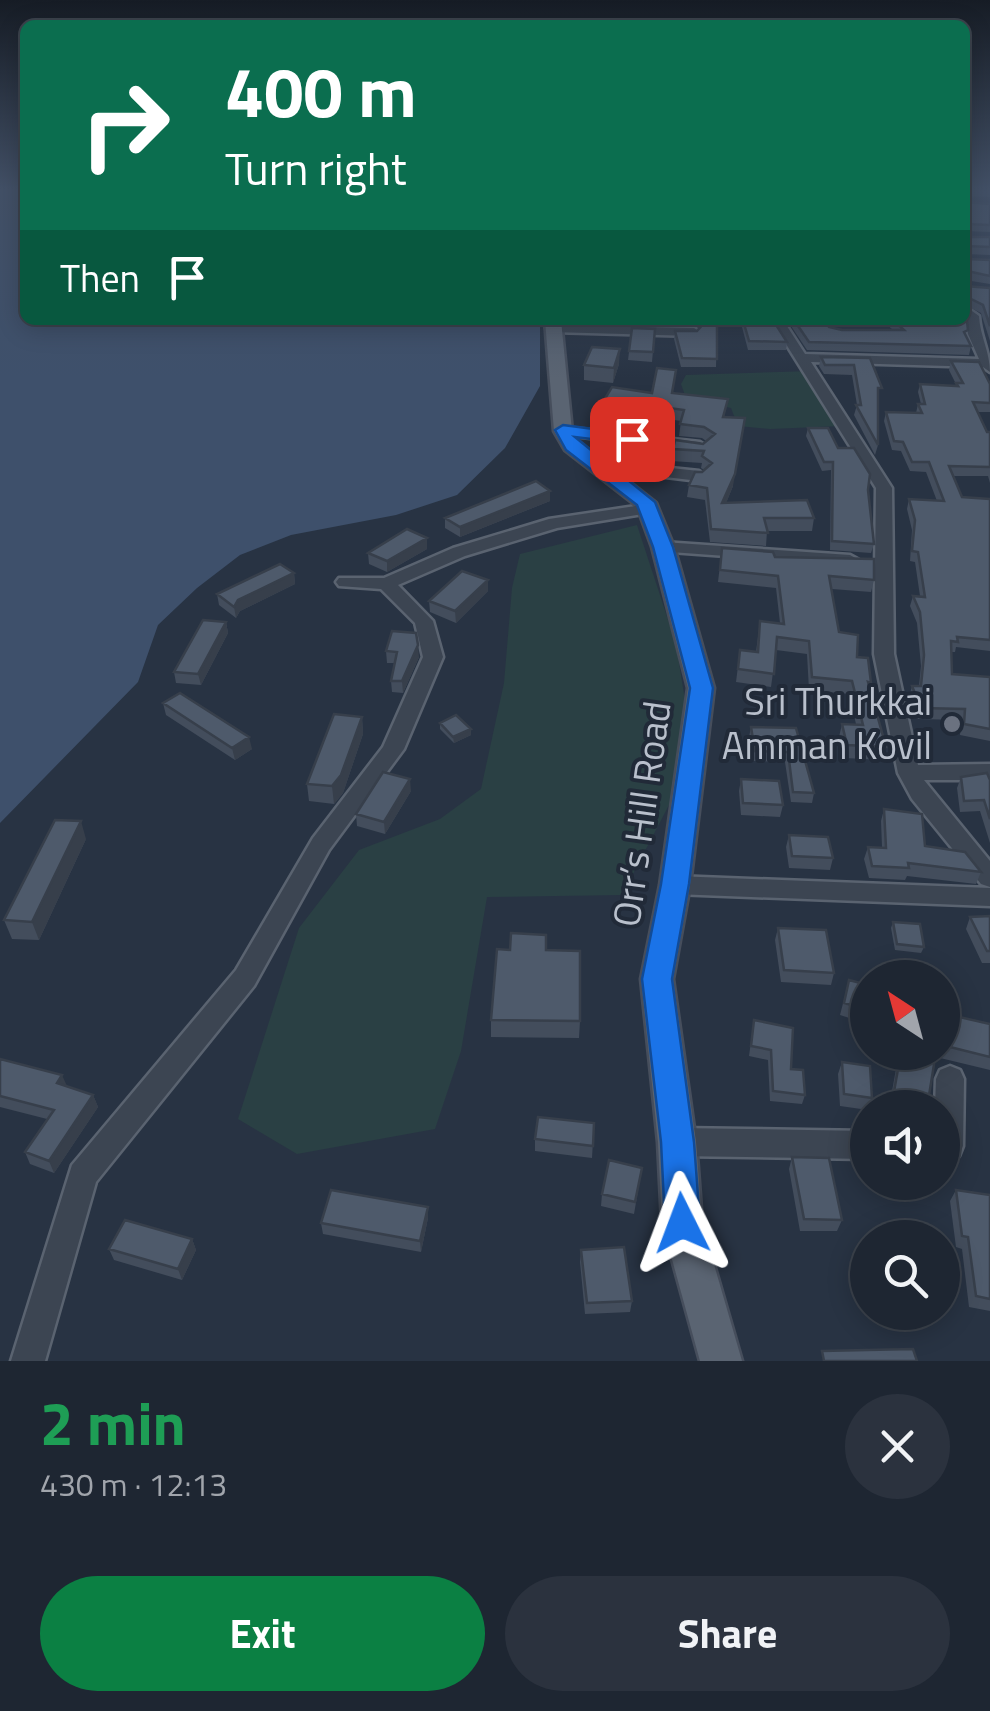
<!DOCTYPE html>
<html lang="en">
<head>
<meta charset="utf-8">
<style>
  body { margin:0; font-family:"Titillium Web",sans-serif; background:#2b323e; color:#f1f3f6; height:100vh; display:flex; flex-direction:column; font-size:38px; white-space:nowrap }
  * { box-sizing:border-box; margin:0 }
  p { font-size:32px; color:#a1a5ac }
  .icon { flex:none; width:55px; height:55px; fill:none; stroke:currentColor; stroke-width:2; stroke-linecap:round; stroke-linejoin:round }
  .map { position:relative; height:1361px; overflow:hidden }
  .panel { display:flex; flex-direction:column; background:#1e2632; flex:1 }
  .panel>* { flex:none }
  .guide { position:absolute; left:20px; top:20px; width:950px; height:305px; border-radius:15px; box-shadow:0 5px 25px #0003,0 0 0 2px #3c434d; background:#0b6e4f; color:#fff; overflow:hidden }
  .needle { width:65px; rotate:324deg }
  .controls { position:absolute; left:850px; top:960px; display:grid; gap:20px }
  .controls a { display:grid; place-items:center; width:110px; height:110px; border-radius:50%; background:#1e2632; box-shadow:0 5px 25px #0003,0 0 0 2px #3c434d; font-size:50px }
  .pin { position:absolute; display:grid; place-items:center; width:85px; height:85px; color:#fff; margin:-42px; border-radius:20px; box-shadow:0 5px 15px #0006 }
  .me { position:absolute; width:110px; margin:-55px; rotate:357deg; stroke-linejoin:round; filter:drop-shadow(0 0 8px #0008) }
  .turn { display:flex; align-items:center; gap:35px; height:210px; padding:0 40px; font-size:45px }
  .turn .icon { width:130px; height:130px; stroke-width:2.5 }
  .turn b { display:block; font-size:70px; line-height:85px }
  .then { display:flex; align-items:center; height:95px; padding:0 40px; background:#0003; gap:20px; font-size:38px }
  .round { display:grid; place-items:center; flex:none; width:105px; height:105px; border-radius:52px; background:#2b323e }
  .headline { display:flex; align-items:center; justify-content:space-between; height:170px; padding:0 40px }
  h1 { font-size:60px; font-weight:700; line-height:75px; color:#1e9e55 }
  .cta { display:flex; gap:20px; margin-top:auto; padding:20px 40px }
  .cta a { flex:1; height:115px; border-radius:60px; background:#0b8043; color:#fff; font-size:40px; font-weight:700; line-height:115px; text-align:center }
  .cta a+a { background:#2b323e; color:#f1f3f6 }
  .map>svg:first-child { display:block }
  .green { fill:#2a4044 }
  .water { fill:#3e506b }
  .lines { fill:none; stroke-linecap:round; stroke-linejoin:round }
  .minor-casing { stroke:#5a6370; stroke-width:5 }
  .major-casing { stroke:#464e5c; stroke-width:5 }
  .minor { fill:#3c4552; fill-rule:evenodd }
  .major { fill:#5a6472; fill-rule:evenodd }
  .wall { fill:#434d5c }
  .shaded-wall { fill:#373f4b }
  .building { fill:#4e5a6b; stroke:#373f4b; stroke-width:2.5 }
  .route { fill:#1a73e8; stroke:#114b97; stroke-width:2.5 }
  .worship-dot { fill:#6b7280; stroke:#212a38; stroke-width:4 }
  .labels { text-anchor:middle; stroke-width:8; stroke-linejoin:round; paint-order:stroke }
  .poi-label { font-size:38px; fill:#b9c0cc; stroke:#212a38; text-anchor:end }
  .street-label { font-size:38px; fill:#b9c0cc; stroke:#212a38 }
</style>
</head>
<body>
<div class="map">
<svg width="990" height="1361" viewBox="0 0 990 1361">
  <rect width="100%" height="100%" fill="#283343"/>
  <!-- green -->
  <path class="green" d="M813,371L842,426L770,429L738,426L731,408L686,398L681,384L686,375Z
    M637,525L676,644L694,757L622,895L487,897L461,1051L435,1129L297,1154L238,1119L299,928L359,850L440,819L481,789L504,683L512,588L520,554Z"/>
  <!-- water -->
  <path class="water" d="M0,188H25V320H540V386L505,448L457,495L396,515L291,535L240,555L197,588L158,625L138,682L0,823Z"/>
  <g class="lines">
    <defs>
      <path id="minor" d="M965,306L979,316C980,336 990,352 990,372L983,367L811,362L892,488L894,654L918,765L990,764V780H924L990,861V887L981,884L912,799L898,773L874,654L876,488L771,320H783L805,354L979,359L968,334Z
        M548,325L694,328L700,332L694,336L552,332L546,328Z
        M563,427L700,442L708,447L700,452L558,434L556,431Z
        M595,460L699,471L707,476L699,481L590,468L587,465Z
        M649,504L657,509L655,512L557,528L465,556L398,585L433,621L443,657L404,749L329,850L254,986L96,1182L45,1361H11L72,1165L236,970L313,838L383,747L423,657L415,623L381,589L339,586L336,582L339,578H384L453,548L549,519Z
        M663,542L850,555L859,560L850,565L657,551L654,547Z
        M675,876L990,888V906L675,894L666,892L663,885L666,878Z
        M950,1066L960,1070L964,1079L963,1146L959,1156L942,1160V1108H935L936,1079L940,1070Z
        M677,1128L868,1131V1159L677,1156L666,1152L662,1142L666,1132Z"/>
      <path id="major" d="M545,320H561L572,431L579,442L656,503L674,547L714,688L690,885L673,979L696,1142L702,1223L742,1361H700L662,1223L658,1142L641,979L660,885L688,688L652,547L637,506L565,450L554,431Z"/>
    </defs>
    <!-- minor casing -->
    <use href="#minor" class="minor-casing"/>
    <!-- major casing -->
    <use href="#major" class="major-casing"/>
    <!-- minor -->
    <use href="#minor" class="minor"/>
    <!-- major -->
    <use href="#major" class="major"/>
  </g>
  <!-- wall -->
  <path class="wall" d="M965,188H990V197L965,196Z
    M965,202L990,204V232L965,231Z
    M967,237H990V255L965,254Z
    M967,259L990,260V284L965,280Z
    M965,286L990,288V341L981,313L965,305L966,337L971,346L969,355L807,350L787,320H827L829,327L842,330H893L882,320H965Z
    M584,320H656V323Z
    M670,320H773L787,342L786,350H748L742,327L717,326L716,367H681L674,339L675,331H697L699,328L694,324H671Z
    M632,328L655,329L652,362L628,360Z
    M821,357L870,358L879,397L878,398V445L875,455L854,415L857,405L852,375L824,374L819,366Z
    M951,361L990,384V412H977L987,432H990V483L988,476H953L962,497L990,499V651L956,647L955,652H951L952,674L990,677V741L960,735L961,720L918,719L909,697L912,686H919L921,666L917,623L910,606L913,596H920L915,562L910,561L912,530L907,509L909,499L937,501L926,472L910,471L901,451L892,450L884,421L886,412L916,413L918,404H921L918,392L920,384L956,386V384L949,370Z
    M619,364L613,383L584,380V365Z
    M652,393H673L728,399L724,417L733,486L726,503L814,518L812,531H767L766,546L710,542L705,500L687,497L689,485L704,470L701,468L702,463L671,461L673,449L703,444L706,441L702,438L679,436L681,421L654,417L647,432L595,427V415Z
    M808,428L838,448L868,490L874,544L871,553L830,550L831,470L822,471L806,436Z
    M625,451H664L658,463L624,459Z
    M550,491V501L460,537L445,528V518Z
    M427,538V549L387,572L369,564L368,553Z
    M722,548L775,557L874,580L871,592L832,589L839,632L857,657L871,683L870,689L886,747L883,760L844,758L839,737L842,724H856L849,694L809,690L807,654L776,650L771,687L736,682L740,650L756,652L760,621L780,623L776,588L718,582Z
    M294,573L295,584L240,611L236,618L219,605L217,594Z
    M488,580V591L456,623L430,612L429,601Z
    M226,622L228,633L201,685L176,683L174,672Z
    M392,631L419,657L403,693L392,692L391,681L394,663H387L386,651Z
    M163,703L252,749L235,760L166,715Z
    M362,717L363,734L343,793L334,804L309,801L307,784Z
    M440,723L471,729V735L454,743L440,729Z
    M751,727L796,728L814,793L812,803L791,802L785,762L753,761L749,737Z
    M961,777L990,780V843L980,811L960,812L957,788Z
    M741,779L783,805L780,817L741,815L739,791Z
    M411,791L385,834L357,826L356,814Z
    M884,809L925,846L981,872L976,884L907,876L905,880L869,878L864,859L868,847H882L881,821Z
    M789,835L833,858L830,870L789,868L786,847Z
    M86,839L39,940L12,939L4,920Z
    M990,916V963H982L966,929L970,917Z
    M893,922L924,947L921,953L895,950L891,928Z
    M778,928L834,973L831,985L781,982L775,940Z
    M546,950L580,1021L579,1038L491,1037V1020Z
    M849,980L868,985V1024L840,1015Z
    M942,1013L990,1024V1070L936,1057L927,1108H889L899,1052H942Z
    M754,1020L791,1069L805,1095L802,1104L770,1101L768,1060L749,1056Z
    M0,1059L66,1086L93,1095L98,1107L54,1173L30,1164L25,1152L47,1119L0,1107Z
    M842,1062L872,1098L868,1110L840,1106L838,1074Z
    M594,1123L592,1158L535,1151V1139Z
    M792,1157L842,1220L837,1231H800L789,1169Z
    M642,1168L634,1214L601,1206L602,1194Z
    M956,1190L990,1195V1311L969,1307L962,1249L956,1247L950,1201Z
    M428,1218L421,1252L323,1234L321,1223Z
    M192,1239L196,1250L182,1280L114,1260L109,1249Z
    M581,1250L632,1301L630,1312L585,1314L580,1262Z"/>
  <!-- shaded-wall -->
  <path class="shaded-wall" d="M620,349L619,364L613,383L614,368Z
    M655,406L654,417L647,432L648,421Z
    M745,418L733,486L721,516L722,503Z
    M665,443L664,451L658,463L659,454Z
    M550,491V501L460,537V527Z
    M427,538V549L387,572V561Z
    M294,573L295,584L240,611L236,618L234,607L238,600Z
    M488,580V591L456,623L455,611Z
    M226,622L228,633L201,685L198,674Z
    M418,645L419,657L403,693L402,681Z
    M362,717L363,734L343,793L334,804L332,786Z
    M471,729V735L454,743L453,737Z
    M249,737L252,749L235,760L232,748Z
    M410,779L411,791L385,834L384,822Z
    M81,821L86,839L39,940L32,922Z
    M62,1075L67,1086L57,1083Z
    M93,1095L98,1107L54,1173L49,1161Z
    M428,1207V1218L421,1252L420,1241Z
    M192,1239L196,1250L182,1280L178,1269Z"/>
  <!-- building -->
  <path class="building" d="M965,188H990V190L967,189L965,197Z
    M965,202L990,204V225L967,224L965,226Z
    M965,233L967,237H990V247L967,246L965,248Z
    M965,254L967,259L990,260V276L967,271L965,274Z
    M965,286L990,288V326L983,305L965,296Z
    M965,303L968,330L964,332L971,346L809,342L794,320H827L829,327L842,330H904L893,320H965Z
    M701,320H717V359L682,358L675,331H697L705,322Z
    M743,320H773L787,342L749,341Z
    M632,328L655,329L653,352L629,351Z
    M592,347L620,349L614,368L584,365Z
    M821,357L870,358L882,388H878V445L856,405H861L854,365H825Z
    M951,361L979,362L990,384V403L973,402L987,432H990V467L949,466L962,497L990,499V640L957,637L958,642L951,641L952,674L990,677V729L964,724L965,709L921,708L912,686H921L924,655L920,612L913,596L925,597L918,552L912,551L915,520L909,499L944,501L929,462H912L903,442L894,441L886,412L922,413L918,404H925L920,384L958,386L956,383H963Z
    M657,368L676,370L672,393L728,399L723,417L745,418L735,474L722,503L807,500L814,518H764L768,533L711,529L707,488L689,485L695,472H702L712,463L702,456L704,451L673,449L675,440L703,444L715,434L704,427L680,424L684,410L655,406L648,421L595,415L612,387L652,393Z
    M808,428H828L838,448H854L870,474L868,490L874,544L832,541L833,462H824Z
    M632,438L665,443L659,454L625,451Z
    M536,481L550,491L460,527L445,518Z
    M407,529L427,538L387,561L368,553Z
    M722,548L773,552L775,557L874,559V580L829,576L839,632L858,635L857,657L868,658L871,683L868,682L886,747L847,745L842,724L863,725L852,681L812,677L809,641L777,637L774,674L738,669L740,650L758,652L760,621L784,624L778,576L720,570Z
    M280,564L294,573L238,600L234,607L217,594Z
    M462,571L488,580L455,611L429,601Z
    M203,620L226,622L198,674L174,672Z
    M392,631L416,633L418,645L402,681H391L397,652L386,651Z
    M180,693L249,737L232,748L163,703Z
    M334,714L362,717L341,775L332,786L307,784Z
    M456,715L471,729L453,737L440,723Z
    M751,727L796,728L814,793L793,792L788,752L755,751Z
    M383,772L410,779L384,822L356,814Z
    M987,773L990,780V819L984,800L964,801L961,777Z
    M741,779L779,781L783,805L743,803Z
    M884,809L922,814L925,846L965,852L981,872L908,863L909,868L872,866L868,847L886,848Z
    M55,820L81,821L32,922L4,920Z
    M789,835L828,837L833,858L792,856Z
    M990,916V951H987L970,917Z
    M893,922L920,924L924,947L897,944Z
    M778,928L826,930L834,973L784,970Z
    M511,933L546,935V950L580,951V1021L491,1020L497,949L510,950Z
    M849,980L868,985V1010L844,1003Z
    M942,1013L990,1024V1057L942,1045Z
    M754,1020L793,1028L791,1069L803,1070L805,1095L773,1091L771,1050L751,1046Z
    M901,1052H936L927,1108H907L892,1103Z
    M0,1059L62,1075L57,1083L93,1095L49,1161L25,1152L54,1110L0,1096Z
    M842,1062L870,1066L872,1098L844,1094Z
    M538,1117L594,1123L593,1146L535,1139Z
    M792,1157L829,1158L842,1220L804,1219Z
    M609,1160L642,1168L635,1202L602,1194Z
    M331,1190L428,1207L420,1241L321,1223Z
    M956,1190L990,1195V1299L976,1296L968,1237L962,1236Z
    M125,1220L192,1239L178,1269L109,1249Z
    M624,1247L632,1301L587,1303L581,1250Z
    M913,1349L917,1361H824L822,1351Z"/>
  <!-- sky -->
  <linearGradient id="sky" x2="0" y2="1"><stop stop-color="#161c25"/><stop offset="0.5" stop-color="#425066"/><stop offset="1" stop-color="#425066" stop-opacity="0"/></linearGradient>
  <rect width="990" height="378" fill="url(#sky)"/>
  <!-- route -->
  <path class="route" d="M563,425L632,434L641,439L632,444L575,437L655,502L673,547L713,688L689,884L672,979L694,1142L700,1223L695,1236L682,1241L670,1236L665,1223L661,1142L642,979L661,884L690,688L653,547L637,505L566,450L555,430Z"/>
  <!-- markers -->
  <circle class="worship-dot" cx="952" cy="724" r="10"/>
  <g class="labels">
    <!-- poi labels -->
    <g class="poi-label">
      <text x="932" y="715">Sri Thurkkai<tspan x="932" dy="44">Amman Kovil</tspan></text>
    </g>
    <!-- street labels -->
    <g class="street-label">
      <text transform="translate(642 814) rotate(-82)" y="13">Orr’s Hill Road</text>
    </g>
  </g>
</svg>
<div class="controls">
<a><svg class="needle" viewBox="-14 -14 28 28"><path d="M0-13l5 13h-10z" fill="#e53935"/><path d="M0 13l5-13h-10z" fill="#a1a5ac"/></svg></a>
<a><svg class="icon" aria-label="sound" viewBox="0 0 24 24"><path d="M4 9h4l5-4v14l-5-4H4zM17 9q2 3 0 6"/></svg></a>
<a><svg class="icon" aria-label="search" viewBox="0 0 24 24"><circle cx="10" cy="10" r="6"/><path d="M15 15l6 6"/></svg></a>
</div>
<div class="pin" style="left:632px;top:439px;background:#d93025"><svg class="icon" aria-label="arrive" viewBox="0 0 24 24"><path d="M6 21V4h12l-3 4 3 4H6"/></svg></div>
<svg class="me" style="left:682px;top:1223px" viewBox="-20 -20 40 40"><path d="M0-17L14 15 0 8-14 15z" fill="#1a73e8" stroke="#fff" stroke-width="4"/></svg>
<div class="guide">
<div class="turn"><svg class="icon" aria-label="right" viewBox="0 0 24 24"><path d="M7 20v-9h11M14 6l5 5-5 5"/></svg><div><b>400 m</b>Turn right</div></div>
<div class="then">Then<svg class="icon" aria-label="arrive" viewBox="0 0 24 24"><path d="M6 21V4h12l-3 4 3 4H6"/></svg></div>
</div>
</div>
<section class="panel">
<div class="headline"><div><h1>2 min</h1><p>430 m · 12:13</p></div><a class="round"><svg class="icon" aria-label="close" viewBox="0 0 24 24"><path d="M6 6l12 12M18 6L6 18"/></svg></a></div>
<div class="cta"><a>Exit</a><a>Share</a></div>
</section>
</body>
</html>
